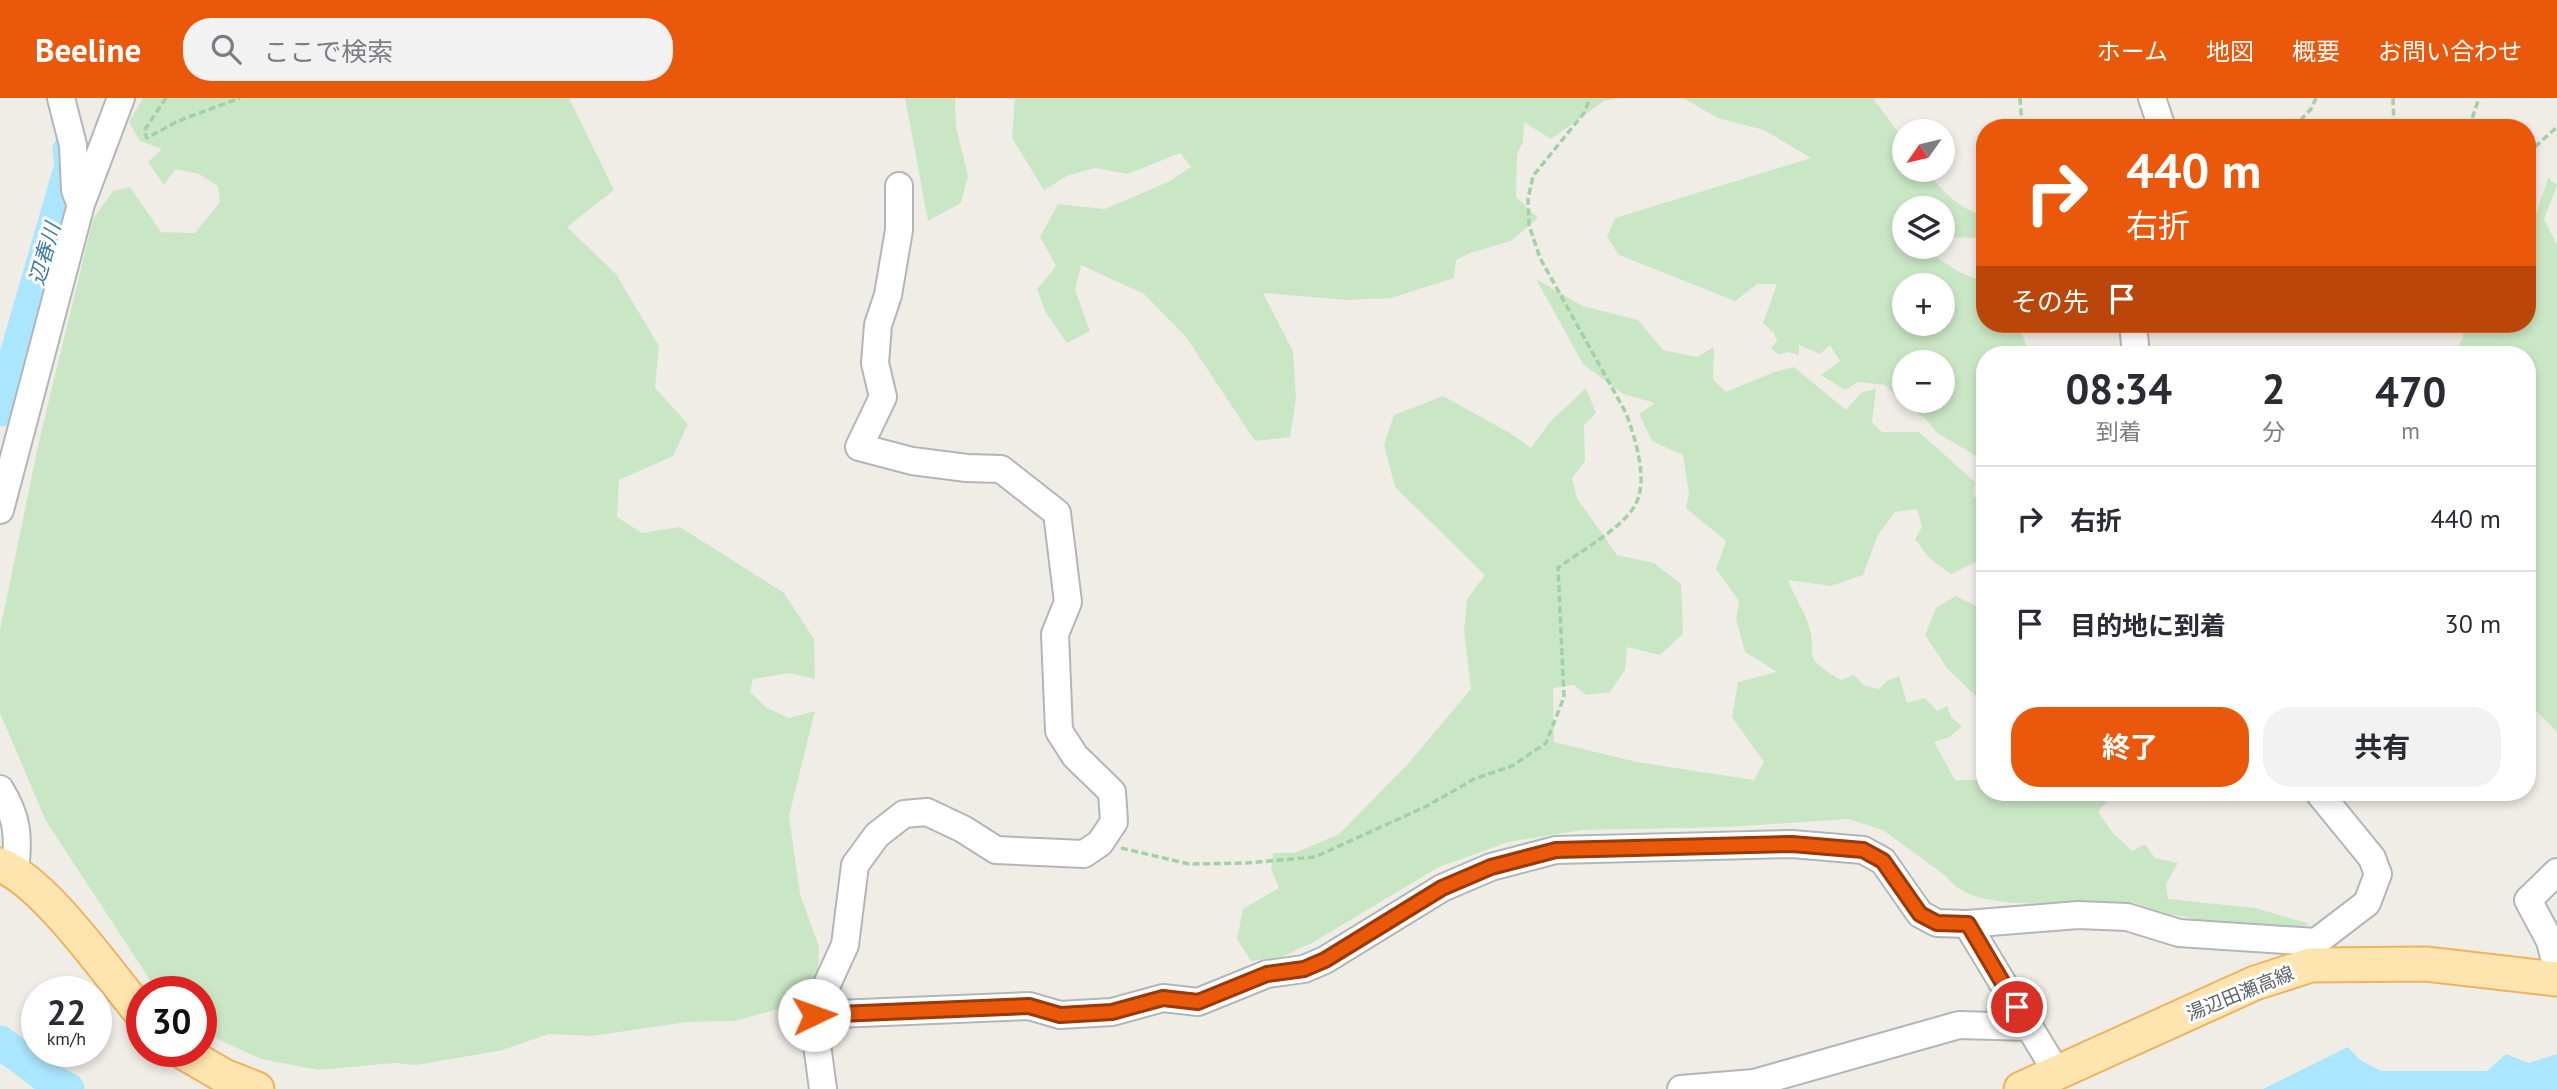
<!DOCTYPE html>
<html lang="ja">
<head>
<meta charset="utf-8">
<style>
  body { margin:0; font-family:"PT Sans","Noto Sans JP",sans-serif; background:#f2f2f3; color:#2b2b33; height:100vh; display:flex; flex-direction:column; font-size:26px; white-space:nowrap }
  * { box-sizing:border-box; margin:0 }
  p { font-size:23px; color:#7c7c81 }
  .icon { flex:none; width:38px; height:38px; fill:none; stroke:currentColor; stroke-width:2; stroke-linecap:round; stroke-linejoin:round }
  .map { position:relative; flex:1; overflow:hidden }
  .details { position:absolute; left:1976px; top:248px; width:560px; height:455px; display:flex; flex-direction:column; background:#fff; border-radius:28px; box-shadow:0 4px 10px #0003 }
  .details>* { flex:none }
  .guide { position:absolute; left:1976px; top:21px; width:560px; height:214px; border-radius:28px; box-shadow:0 4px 10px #0003; background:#ea580c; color:#fff; overflow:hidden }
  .needle { width:46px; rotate:236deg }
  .controls { position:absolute; left:1892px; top:21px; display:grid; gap:14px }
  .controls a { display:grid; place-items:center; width:63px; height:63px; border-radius:50%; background:#fff; box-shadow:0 4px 10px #0003; font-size:35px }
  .speed { position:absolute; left:21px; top:878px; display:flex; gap:14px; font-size:35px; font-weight:700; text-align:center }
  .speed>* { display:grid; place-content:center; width:91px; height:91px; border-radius:50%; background:#fff; box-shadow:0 4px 10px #0003; line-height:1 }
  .speed small { font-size:18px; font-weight:400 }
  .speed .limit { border:10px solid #d22; background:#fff; color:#111 }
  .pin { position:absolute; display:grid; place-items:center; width:60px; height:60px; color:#fff; margin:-30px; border:4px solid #fff; border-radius:50%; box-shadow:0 2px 7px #0007 }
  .me { position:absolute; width:77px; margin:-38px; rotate:87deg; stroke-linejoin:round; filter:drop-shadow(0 0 5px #0008) }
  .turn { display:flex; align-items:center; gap:24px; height:147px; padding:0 35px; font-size:32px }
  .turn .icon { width:91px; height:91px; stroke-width:2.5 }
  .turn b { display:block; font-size:49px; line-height:60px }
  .then { display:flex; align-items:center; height:66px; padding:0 35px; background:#0003; gap:14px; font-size:26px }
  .eta { display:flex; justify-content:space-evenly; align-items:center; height:119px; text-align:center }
  .eta b { font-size:42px; font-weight:700; line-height:49px }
  .button { display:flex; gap:14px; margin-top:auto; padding:14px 35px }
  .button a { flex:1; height:80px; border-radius:28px; background:#ea580c; color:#fff; font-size:28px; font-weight:700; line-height:80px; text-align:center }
  .button a+a { background:#f2f2f3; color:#2b2b33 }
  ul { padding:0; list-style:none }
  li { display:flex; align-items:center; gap:21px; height:105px; padding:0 35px; border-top:2px solid #e1e1e2 }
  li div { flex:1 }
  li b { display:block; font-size:26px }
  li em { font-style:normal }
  header { display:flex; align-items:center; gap:42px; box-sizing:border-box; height:98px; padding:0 35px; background:#ea580c; color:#fff }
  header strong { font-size:33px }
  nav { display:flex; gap:38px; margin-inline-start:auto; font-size:24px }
  .search { width:490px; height:63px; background:#f2f2f3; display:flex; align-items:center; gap:18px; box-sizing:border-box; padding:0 24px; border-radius:28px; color:#7c7c81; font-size:26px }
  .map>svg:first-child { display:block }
  .green { fill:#cae7c5; fill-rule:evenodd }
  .water { fill:#aae6fd }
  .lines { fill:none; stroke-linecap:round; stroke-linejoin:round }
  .river { stroke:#aae6fd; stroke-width:33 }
  .minor-casing { stroke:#b2b6b9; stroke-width:30 }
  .major-casing { stroke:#efb261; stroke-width:37 }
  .path { stroke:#a2d0a7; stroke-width:3.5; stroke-dasharray:7 3.5; stroke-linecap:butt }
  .minor { stroke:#fff; stroke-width:26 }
  .major { stroke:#fee5af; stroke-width:33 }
  .route-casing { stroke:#983908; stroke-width:18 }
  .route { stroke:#ea580c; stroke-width:12 }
  .labels { text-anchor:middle; stroke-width:6; stroke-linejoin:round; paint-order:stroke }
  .street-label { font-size:19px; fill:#5f6467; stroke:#fff }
  .water-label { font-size:21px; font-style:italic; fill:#3f7c9f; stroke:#fff }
</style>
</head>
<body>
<header>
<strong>Beeline</strong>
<div class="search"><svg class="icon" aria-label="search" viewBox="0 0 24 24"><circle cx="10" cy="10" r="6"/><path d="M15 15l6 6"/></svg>ここで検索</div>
<nav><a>ホーム</a><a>地図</a><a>概要</a><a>お問い合わせ</a></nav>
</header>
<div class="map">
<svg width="2557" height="991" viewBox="0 0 2557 991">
  <rect width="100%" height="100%" fill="#f0ede7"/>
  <!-- green -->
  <path class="green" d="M143,0H569L614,92L567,129L616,176L659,248L655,290L688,326L673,358L619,382L617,419L642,435L680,429L784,495L814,541L815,581L789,575L753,581L750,594L767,610L789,620L815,613L789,718L800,796L819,849L817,886L806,903L735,923L687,924L592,938L548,936L503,952L417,967L394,965L319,972L261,961L211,938L201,929V894H162L154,888L46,723L0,615V532L40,339L93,121L113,93L130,89L161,134L195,135L220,104L218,88L199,76L175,71L164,87L148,64L162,51L140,43L129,24Z
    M905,0H955L956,29L968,78L961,105L928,123Z
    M1015,0H1617L1604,3L1551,41L1524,24L1523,44L1517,56L1516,99L1538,120L1511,143L1470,155L1456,162L1454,180L1391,200L1347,202L1263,195L1293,253L1296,300L1290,339L1255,343L1186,239L1144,196L1081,167L1075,192L1090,233L1067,245L1046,215L1037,191L1056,168L1040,139L1058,106L1105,111L1168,84L1191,69L1180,55L1128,76L1095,70L1069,77L1044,92L1012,40Z
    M1683,0H1873L1904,42V72H1926C1944,96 1956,107 1984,119V126L1976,140L1943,139L1942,110H1904V149H1935L1936,159L1959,174L1984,184V226H2018L2030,257H1984V376L1978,359L1937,335L1925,320L1902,305L1885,287L1858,284L1845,292L1821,277L1840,263L1830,247L1820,256L1799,247V257L1787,254L1779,257L1771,250L1777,243L1774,235L1763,225L1777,186H1757L1735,203L1619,157L1607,139L1615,120L1811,60L1764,32L1718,20ZM1942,187V226H1904V187ZM1942,264V303H1904V264Z
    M2548,80L2557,87L2544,121L2557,147V634L2527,604V257H2454L2463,239V226H2527V143Z
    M1536,181L1583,208L1638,222L1663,252L1697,259L1714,249L1713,282L1726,294L1774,274L1794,269L1846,312L1862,294L1876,291L1872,324L1882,334H1919L1975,384L1973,398L1984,405V460L1951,476L1929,460L1915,441L1922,429L1917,411L1895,414L1878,437L1863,477L1831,488L1788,482C1793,496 1802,509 1807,523C1821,561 1796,555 1841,582L1854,577L1865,588L1879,591L1887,583L1899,578L1907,605L1925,600L1937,613L1947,608L1951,619L1962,628L1950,639L1934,644L1955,682H1984V695H2116L2098,713L2111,733L2132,753L2145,746L2155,760L2178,765L2166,786L2168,801L2255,810L2310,826L2295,830L2202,824C2187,817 2171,818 2155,814C2148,812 2142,806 2135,805C2091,799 1974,821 1947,779L1883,732L1848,721L1729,729L1582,732L1508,744L1439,769L1312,845L1281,859L1251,863L1237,841L1243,811L1279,790L1271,770L1273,755H1295L1339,736L1409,665L1471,591L1464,533L1467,501L1485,477L1395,389L1384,347L1394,317L1443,298L1510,335L1531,350L1550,324L1586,290L1596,315L1584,327L1585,363L1572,380L1577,400L1617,457L1654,465L1681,486L1683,536L1660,557L1627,549L1625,572L1610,594L1586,597L1574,587L1553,590L1554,644L1637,664L1754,682L1764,664L1732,619L1738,584L1777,574L1745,554L1736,521L1739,503L1716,471L1726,443L1686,410L1689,396L1683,357L1652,343L1639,316L1655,305L1623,296L1583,266Z
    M1956,498L1984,512V606L1947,570L1925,537L1936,510Z"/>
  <!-- water -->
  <path class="water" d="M2348,949L2360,962L2381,973H2487L2506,956L2529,965L2557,956V991H2263Z"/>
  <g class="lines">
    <!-- river -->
    <path class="river" d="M0,312L71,67L69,52
      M0,944L49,981L68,991"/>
    <defs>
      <path id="minor" d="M61,0L73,47L75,92L80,105
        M2152,0L2162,30
        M2133,226L2136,257
        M0,412L81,106L121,0
        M0,691C18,720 19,739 15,773
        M2557,774L2528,802L2550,843L2557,871
        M1967,826L2056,973
        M2312,862L2316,844L2367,805L2378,776L2372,760L2319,695
        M813,917L1029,908L1060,917L1112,914L1163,900L1198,904L1267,876L1304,871L1325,862L1442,790L1491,769L1556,752L1792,746L1863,752L1883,763L1920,816L1937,825L1967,826L2078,817L2127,819L2179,835L2316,844
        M823,991L813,917L845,847L855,767L877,737L904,716L927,714L963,731L996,752L1084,756L1100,745L1114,724L1112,694L1075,658L1059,633L1055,536L1068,504L1057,415L1001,371L967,370L912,363L859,349L883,299L875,265L878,227L888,197L899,132V88
        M1681,991L1754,985L1959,927L2030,929"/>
      <path id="major" d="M0,767C45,784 109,877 142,916
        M183,954L224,978L257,991
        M2021,991L2255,885L2311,867L2426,866L2557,881"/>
    </defs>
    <!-- minor casing -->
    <use href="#minor" class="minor-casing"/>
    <!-- major casing -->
    <use href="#major" class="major-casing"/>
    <!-- path -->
    <path class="path" d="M166,0L144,33L147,40L178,23L240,0
      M2020,0L2022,30
      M2393,0L2394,30
      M2293,30L2311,11L2316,0
      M2469,30L2479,0
      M2527,56L2557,29
      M2103,226L2112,233
      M1121,750L1189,766L1246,765L1315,759L1427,708L1474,681L1512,668L1546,645L1564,599L1558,470C1580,453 1620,432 1634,409C1650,384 1635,340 1626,315L1540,160L1529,127L1528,101L1533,78L1584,15L1590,0"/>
    <!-- minor -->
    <use href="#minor" class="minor"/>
    <!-- major -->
    <use href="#major" class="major"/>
  </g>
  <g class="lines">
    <defs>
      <path id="route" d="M814,917L1029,908L1060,917L1112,914L1163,900L1198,904L1267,876L1304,871L1325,862L1442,790L1491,769L1556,752L1792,746L1863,752L1883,763L1920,816L1937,825L1968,826L2017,909"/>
    </defs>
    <!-- route casing -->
    <use href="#route" class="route-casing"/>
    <!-- route -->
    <use href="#route" class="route"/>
  </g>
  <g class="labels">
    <!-- street labels -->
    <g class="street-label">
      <text transform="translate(2240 895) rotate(-22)" y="7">湯辺田瀬高線</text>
    </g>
    <!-- water labels -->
    <g class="water-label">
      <text transform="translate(45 156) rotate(-74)" y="7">辺春川</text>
    </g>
  </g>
</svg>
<div class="controls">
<a><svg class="needle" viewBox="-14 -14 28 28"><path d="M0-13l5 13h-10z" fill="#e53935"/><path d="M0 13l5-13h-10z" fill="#7c7c81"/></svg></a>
<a><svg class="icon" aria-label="layers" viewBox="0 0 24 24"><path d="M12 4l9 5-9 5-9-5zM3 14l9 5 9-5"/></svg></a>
<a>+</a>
<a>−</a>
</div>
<div class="speed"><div>22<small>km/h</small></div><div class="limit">30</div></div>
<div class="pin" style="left:2017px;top:909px;background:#d93025"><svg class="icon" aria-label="arrive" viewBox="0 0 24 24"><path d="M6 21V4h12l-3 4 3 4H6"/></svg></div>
<svg class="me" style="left:814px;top:917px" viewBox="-20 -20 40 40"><circle r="19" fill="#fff"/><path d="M0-13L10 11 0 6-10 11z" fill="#ea580c"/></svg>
<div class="guide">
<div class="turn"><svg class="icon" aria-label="right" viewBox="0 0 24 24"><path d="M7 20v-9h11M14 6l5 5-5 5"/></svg><div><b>440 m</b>右折</div></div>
<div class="then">その先<svg class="icon" aria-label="arrive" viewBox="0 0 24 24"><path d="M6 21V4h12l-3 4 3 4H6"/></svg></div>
</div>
<section class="details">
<div class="eta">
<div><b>08:34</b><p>到着</p></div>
<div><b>2</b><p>分</p></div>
<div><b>470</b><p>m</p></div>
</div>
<ul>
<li><svg class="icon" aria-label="right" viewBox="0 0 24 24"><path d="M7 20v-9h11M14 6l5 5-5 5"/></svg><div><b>右折</b></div><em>440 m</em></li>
<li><svg class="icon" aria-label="arrive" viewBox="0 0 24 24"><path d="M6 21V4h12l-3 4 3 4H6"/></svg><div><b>目的地に到着</b></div><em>30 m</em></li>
</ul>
<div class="button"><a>終了</a><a>共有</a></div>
</section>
</div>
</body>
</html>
